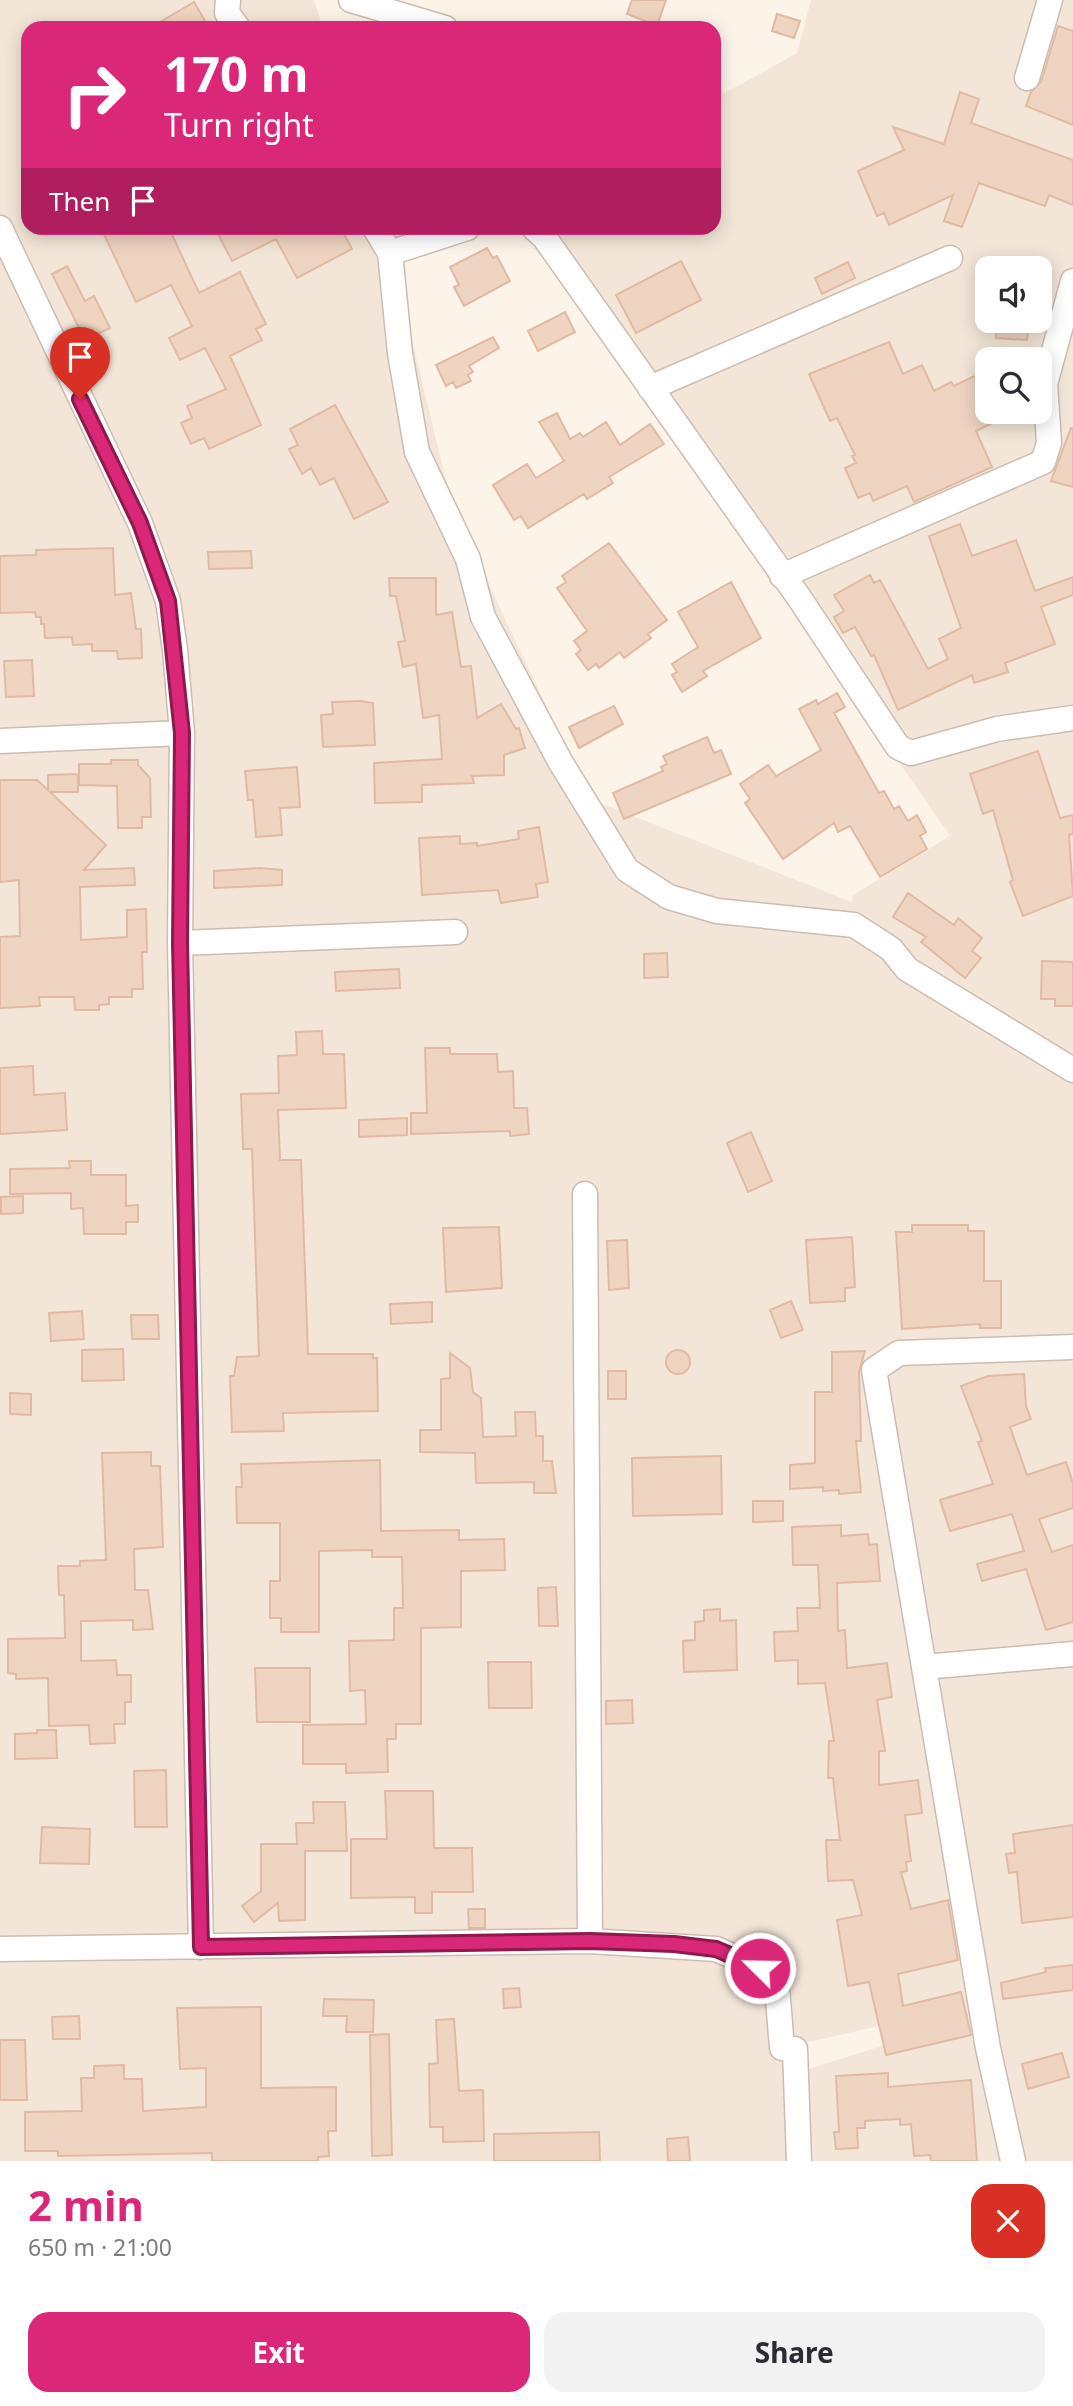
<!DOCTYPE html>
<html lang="en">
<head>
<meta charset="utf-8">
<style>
  body { margin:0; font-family:"Noto Sans",sans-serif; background:#f2f2f3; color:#2b2b33; height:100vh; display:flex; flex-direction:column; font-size:26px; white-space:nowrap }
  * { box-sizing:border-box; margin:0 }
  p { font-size:23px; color:#7c7c81 }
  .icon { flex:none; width:38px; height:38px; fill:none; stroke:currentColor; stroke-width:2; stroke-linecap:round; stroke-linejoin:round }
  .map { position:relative; height:2161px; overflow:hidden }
  .sheet { display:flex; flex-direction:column; background:#fff; flex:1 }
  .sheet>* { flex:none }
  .hud { position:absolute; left:21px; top:21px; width:700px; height:214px; border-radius:21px; box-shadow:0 4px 18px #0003; background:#db2777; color:#fff; overflow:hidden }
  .tools { position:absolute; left:975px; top:256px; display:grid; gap:14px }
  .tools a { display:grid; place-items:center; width:77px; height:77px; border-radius:14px; background:#fff; box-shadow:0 4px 18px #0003; font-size:35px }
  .pin { position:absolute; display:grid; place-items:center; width:60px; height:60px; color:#fff; margin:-72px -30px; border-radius:50% 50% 50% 0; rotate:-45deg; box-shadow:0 0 7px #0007 }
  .pin .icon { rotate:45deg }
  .me { position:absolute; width:77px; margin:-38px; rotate:293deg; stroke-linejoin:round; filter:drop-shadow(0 0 5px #0008) }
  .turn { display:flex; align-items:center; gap:24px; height:147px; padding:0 28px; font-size:32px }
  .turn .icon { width:91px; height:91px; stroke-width:2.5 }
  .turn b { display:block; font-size:49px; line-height:60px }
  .then { display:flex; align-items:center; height:66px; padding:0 28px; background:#0003; gap:14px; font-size:26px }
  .round { display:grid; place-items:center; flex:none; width:74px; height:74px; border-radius:21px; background:#f2f2f3 }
  .overview { display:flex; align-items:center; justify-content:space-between; height:119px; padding:0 28px }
  h1 { font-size:42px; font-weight:700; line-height:52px; color:#db2777 }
  .primary-button { display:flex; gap:14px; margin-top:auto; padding:14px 28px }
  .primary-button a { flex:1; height:80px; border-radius:21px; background:#db2777; color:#fff; font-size:28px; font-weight:700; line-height:80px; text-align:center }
  .primary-button a+a { background:#f2f2f3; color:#2b2b33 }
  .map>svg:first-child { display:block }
  .residential { fill:#f3e6d8; fill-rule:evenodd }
  .building { fill:#f0d4c2; stroke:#e2baa3; stroke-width:2 }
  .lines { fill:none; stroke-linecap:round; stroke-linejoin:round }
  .street-casing { stroke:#cdbcb0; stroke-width:27 }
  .street { stroke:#fff; stroke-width:24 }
  .route-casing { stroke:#8e194d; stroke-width:18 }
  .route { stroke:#db2777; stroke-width:12 }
</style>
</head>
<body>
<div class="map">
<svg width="1073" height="2161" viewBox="0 0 1073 2161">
  <rect width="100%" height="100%" fill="#fcf4e9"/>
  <!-- residential -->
  <path class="residential" d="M0,0H314L323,28H28V228H385L452,506L590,799L852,902L853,895L950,836L530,228H714V99L797,53L811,0H1073V2161H0ZM987,268H1040V320H987ZM987,359H1040V411H987ZM959,2008L961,2021L796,2073L795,2045Z"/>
  <!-- building -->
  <path class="building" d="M632,0H666L657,26L627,14Z
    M194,2L209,28H150Z
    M777,14L800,21L794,38L772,31Z
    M1058,26L1073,31V125L1026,106L1031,92L1041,82Z
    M960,92L979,99L971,123L1073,160V205L1049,195L1045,206L979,183L962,227L944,221L953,195L889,225L884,213L877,216L858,171L904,150L893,127L944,144Z
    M101,228H169L199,293L240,272L266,324L256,329L262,340L230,356L261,425L209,449L204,438L191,444L181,423L192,418L187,406L226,389L205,348L180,360L169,338L192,326L171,285L136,302Z
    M215,228H341L352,249L297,278L276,239L232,261Z
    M487,248L493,258L497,256L510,281L464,306L454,287L459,285L450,267Z
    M681,261L701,300L636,333L616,295Z
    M848,262L855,278L822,294L815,278Z
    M67,266L85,301L94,296L110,328L85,340L52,274Z
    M565,312L575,332L538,351L528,331Z
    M996,320H1029L1027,340L996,338Z
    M493,337L499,348L469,366L473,372L468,375L471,381L456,388L453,382L446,386L436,365Z
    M889,342L903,374L922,365L934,391L951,382L954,386L987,370V411H1017L976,431L992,467L914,502L907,486L873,501L870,493L858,498L845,468L856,463L852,456L855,455L837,418L830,421L809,374Z
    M335,405L388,502L354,519L334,478L320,485L311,468L302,474L289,449L298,445L290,429Z
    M557,413L570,439L580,433L583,437L606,422L620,445L650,424L664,444L609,477L613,483L587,499L584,494L528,528L521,516L514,520L493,485L527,464L536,478L564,461L539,422Z
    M1071,428H1073V487L1051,481Z
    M960,524L972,556L1016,540L1035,591L1073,577V595L1041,607L1055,644L1005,663L1008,672L974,683L972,675L898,710L874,655L871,656L855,627L843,633L834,617L844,611L834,595L870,575L874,583L880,580L928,669L948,659L939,639L961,628L929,536Z
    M609,543L667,620L648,634L651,638L624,658L620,652L599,668L596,664L588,670L576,654L581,650L574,641L587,631L557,588L566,582L562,576Z
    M113,548L115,595L131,593L136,629H141L142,658L118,659L117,651H92V644L73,645L72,637L45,638L44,624H41V617H36L35,612L0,613V556L36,555V550Z
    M251,551L252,568L209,569L208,552Z
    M389,578H436V615L452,612L461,667L471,666L477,718L501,704L516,729L519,728L525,748L504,755V775L472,776L474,783L422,785V802L375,803L374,763L442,759L439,715L423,718L416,664L403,667L398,642L405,641L396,596H390Z
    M731,582L761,638L703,671L707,676L682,692L672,675L677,672L672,664L698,647L678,612Z
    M32,660L34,696L6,697L4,661Z
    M837,693L845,707L834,713L879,793L884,791L894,809L899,806L908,821L917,815L926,832L920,836L927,849L880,877L850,826L838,832L834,823L783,859L745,803L750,799L740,784L768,765L776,776L821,750L799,709L816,700L818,704Z
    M360,701L373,703L375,745L323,747L321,715L333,714L332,702Z
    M614,706L623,724L579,748L569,727Z
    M707,737L714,753L721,750L731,774L624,819L613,793L663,771L661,767L667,764L663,756Z
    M1038,751L1060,818L1073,815V834L1069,835L1073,896L1023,916L1010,882L1013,880L993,810L983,814L970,774Z
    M111,760H138V765L150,778L151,817H142V828H118L117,786L79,785V764H111Z
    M297,767L300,807L280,808L282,835L256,837L253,800H248L245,771Z
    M78,774V792H50L106,845L84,870L134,868L135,885L80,887L81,940L127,937V910L146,909L147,952H142L143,989H132V997H109V1004L99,1005V1010H75L74,997H39L40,1006L0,1008V937L20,936L19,880L0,882V780H37L48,790V775Z
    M539,827L548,882L536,884L538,897L501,903L498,890L422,895L419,838L460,836V844L477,843V846L519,839L518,831Z
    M260,868L282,870V885L214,888V871Z
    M908,893L954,925L958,918L982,938L972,951L981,958L965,978L921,942L926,937L893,917Z
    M667,953L668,977L644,978V954Z
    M1042,961L1073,962V1006H1055V999H1041Z
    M399,969L400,988L336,991L335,972Z
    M322,1031L323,1054H344L346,1108L278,1110L280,1160H301L308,1354H373V1358H377L378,1411L283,1413L284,1431L232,1432L230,1376H234L237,1357L259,1356L252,1149H243L241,1094L279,1093L278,1056L297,1055L296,1032Z
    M425,1048H450V1054H497L498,1072L513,1071L514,1108H527L529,1134L510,1136V1131L411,1134V1113H427Z
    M33,1066L34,1095L65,1093L67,1130L0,1134V1068Z
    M407,1118V1135L359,1137V1120Z
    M751,1132L772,1181L748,1192L727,1143Z
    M69,1161H91V1175H126V1206L138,1205V1222H126V1234H84L83,1208L71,1209V1193L10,1194V1169L70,1168Z
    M23,1196V1213L1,1214V1197Z
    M912,1225H968V1231H984V1281H1001V1328H980V1324L902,1329L896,1232H912Z
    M499,1227L502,1288L446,1292L443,1228Z
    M852,1237L855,1287L845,1288V1301L810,1303L806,1240Z
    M627,1240L629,1288L609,1290L607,1241Z
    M791,1301L803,1330L781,1338L770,1310Z
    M432,1302V1322L391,1324L390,1304Z
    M82,1311L84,1339L51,1341L49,1313Z
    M131,1315H158L159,1339H132Z
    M123,1349L124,1380L82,1381V1350Z
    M666 1362a12 12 0 1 1 24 0a12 12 0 1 1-24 0Z
    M865,1351L859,1372L861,1441H856L861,1492L839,1494V1490L823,1491V1487L790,1489V1465L815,1463V1392H832V1352Z
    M450,1353L470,1368L473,1392L481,1398L483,1437L516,1436L515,1412H535L536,1436H543V1461H552L556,1493H534V1482L476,1483L475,1453L420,1452V1430H441V1379L450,1378Z
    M608,1371H626V1399H608Z
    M1024,1374L1026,1406L1031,1419L1010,1427L1027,1475L1066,1462L1073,1483V1508L1039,1519L1052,1552L1073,1545V1622L1046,1630L1026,1569L982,1581L977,1564L1024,1551L1012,1514L950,1531L940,1500L993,1484L978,1442L982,1441L961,1386L988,1376Z
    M10,1393L31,1394V1415L10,1414Z
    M151,1452V1466H160L163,1547L134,1549L135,1590H148L153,1629L133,1630V1620L81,1621V1661L116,1660L117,1675H131V1702H125V1724H114L115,1743L90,1744L89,1725L49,1726L48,1678L16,1679V1674L8,1673V1639L65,1638L64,1595H59L58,1566H80V1561L106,1560L102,1453Z
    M721,1456L722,1514L633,1516L632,1458Z
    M380,1460L381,1531L459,1530V1540L504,1539L505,1570L461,1571V1627L421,1628V1724H396V1739H387L388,1772L346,1773V1764H303V1725L366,1724L365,1690L350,1691L349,1641L394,1640V1608H403L402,1557H372V1550L319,1551V1632H281V1618H270V1581H280V1523H237L236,1487H242L241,1464Z
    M753,1501H783V1521L753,1522Z
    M841,1525V1536L868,1534L869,1545L877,1544L880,1581L837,1583L838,1631L845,1630L847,1668L887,1663L892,1697L877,1700L885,1751H879V1785L918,1780L922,1813L905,1815L911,1861L906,1862L907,1871L901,1872L911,1909L948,1900L958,1960L898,1974L903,2006L961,1992L971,2035L886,2055L869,1982L848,1986L837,1920L862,1915L853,1880L828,1881L826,1840H840L833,1778H828L829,1741H834L825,1683L798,1684V1660L775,1661L774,1632L798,1631L797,1608H820L818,1565H793L792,1527Z
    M556,1587L558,1626H539L538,1588Z
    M720,1609V1621L736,1620L737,1670L684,1672L683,1641L695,1640V1622L704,1621V1610Z
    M488,1662H531L532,1708H489Z
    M255,1668H310V1722H257Z
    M632,1700L633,1723L606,1724V1701Z
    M37,1730H56L57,1758L15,1759V1734L37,1733Z
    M166,1770L167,1827H135L134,1771Z
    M385,1791H433L434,1848H472L473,1892H432V1913H415V1897L351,1898V1839H387Z
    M313,1802H345L347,1851H305V1920L279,1921L278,1903L254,1922L242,1906L261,1891V1844H297L296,1823H314Z
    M1073,1825V1917L1022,1923L1017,1872L1009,1873L1006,1854L1015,1853L1013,1834Z
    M42,1827L90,1829L89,1864L40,1863Z
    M468,1909H485V1928H469Z
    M1073,1965V1990L1003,1999L1001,1983L1046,1972L1045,1968Z
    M519,1988L521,2007L504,2008L503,1989Z
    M324,1999L374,2000L373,2032H346L347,2016H323Z
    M261,2007V2088L336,2087V2131H328L329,2156L318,2157V2161H212V2153L58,2156V2151H25V2112L82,2111L81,2078H94V2066L124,2065V2079H142L143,2111L206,2107V2068L180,2069L177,2008Z
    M79,2016L80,2039H53L52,2017Z
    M454,2019L459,2091L483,2090L484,2141L443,2142V2127H430L429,2064L438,2063L436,2020Z
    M389,2034L392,2155L372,2156L370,2035Z
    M0,2040H25L27,2100H0Z
    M1062,2053L1069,2077L1028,2089L1022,2064Z
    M888,2073V2087L971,2080L977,2161H931L930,2155L914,2156L911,2124L900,2125V2119L865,2121V2128H857L858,2148L836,2149L834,2132H839L836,2076Z
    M599,2132L600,2161H494V2134Z
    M688,2137L690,2161H668L667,2139Z"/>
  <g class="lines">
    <defs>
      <path id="street" d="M228,0L227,13L238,28
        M351,0L445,28
        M1027,78L1050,0
        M0,228L140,523L168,601L175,650L182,733L180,943L201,1947
        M375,228L390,253L400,353L417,452L468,559L483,617L561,763L627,870L669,897L717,911L854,925L891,949L907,969L1073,1070
        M534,228L544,237L800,599L898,747L911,753L997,729L1073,718
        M390,253L467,228
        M650,388L950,258
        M782,576L1043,462L1049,443L1045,384L1073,281
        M0,741L182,733
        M180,943L455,932
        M585,1194L590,1941
        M924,1667L1073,1654
        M0,1949L590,1941L716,1949L760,1968L777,1987L782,2048L795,2049L799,2161
        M1013,2161L988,2048L874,1370L899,1353L1073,1347"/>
    </defs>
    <!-- street casing -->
    <use href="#street" class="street-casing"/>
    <!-- street -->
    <use href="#street" class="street"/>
  </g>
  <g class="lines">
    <defs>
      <path id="route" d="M80,399L140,523L168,601L182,733L180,943L201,1947L590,1941L674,1944L716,1949L760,1968"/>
    </defs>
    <!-- route casing -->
    <use href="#route" class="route-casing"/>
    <!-- route -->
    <use href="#route" class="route"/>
  </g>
</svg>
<div class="tools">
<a><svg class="icon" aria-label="sound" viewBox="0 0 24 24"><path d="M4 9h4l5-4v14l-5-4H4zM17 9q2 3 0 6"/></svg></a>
<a><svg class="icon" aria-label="search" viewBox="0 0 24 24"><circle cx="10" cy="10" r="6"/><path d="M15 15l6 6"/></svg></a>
</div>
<div class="pin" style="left:80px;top:399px;background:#d93025"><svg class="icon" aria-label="arrive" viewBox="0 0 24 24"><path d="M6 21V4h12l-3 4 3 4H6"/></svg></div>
<svg class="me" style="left:760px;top:1968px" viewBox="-20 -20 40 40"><circle r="17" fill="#db2777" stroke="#fff" stroke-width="3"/><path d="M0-11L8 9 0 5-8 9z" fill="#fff"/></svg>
<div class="hud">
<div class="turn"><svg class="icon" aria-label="right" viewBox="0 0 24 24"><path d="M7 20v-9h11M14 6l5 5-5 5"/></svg><div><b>170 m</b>Turn right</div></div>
<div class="then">Then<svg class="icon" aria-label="arrive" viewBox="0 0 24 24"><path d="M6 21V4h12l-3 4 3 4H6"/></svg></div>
</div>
</div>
<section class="sheet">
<div class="overview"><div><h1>2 min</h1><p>650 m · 21:00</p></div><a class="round" style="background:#d93025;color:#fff"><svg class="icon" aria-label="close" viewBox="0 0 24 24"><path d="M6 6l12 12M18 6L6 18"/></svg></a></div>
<div class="primary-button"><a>Exit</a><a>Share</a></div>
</section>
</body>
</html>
